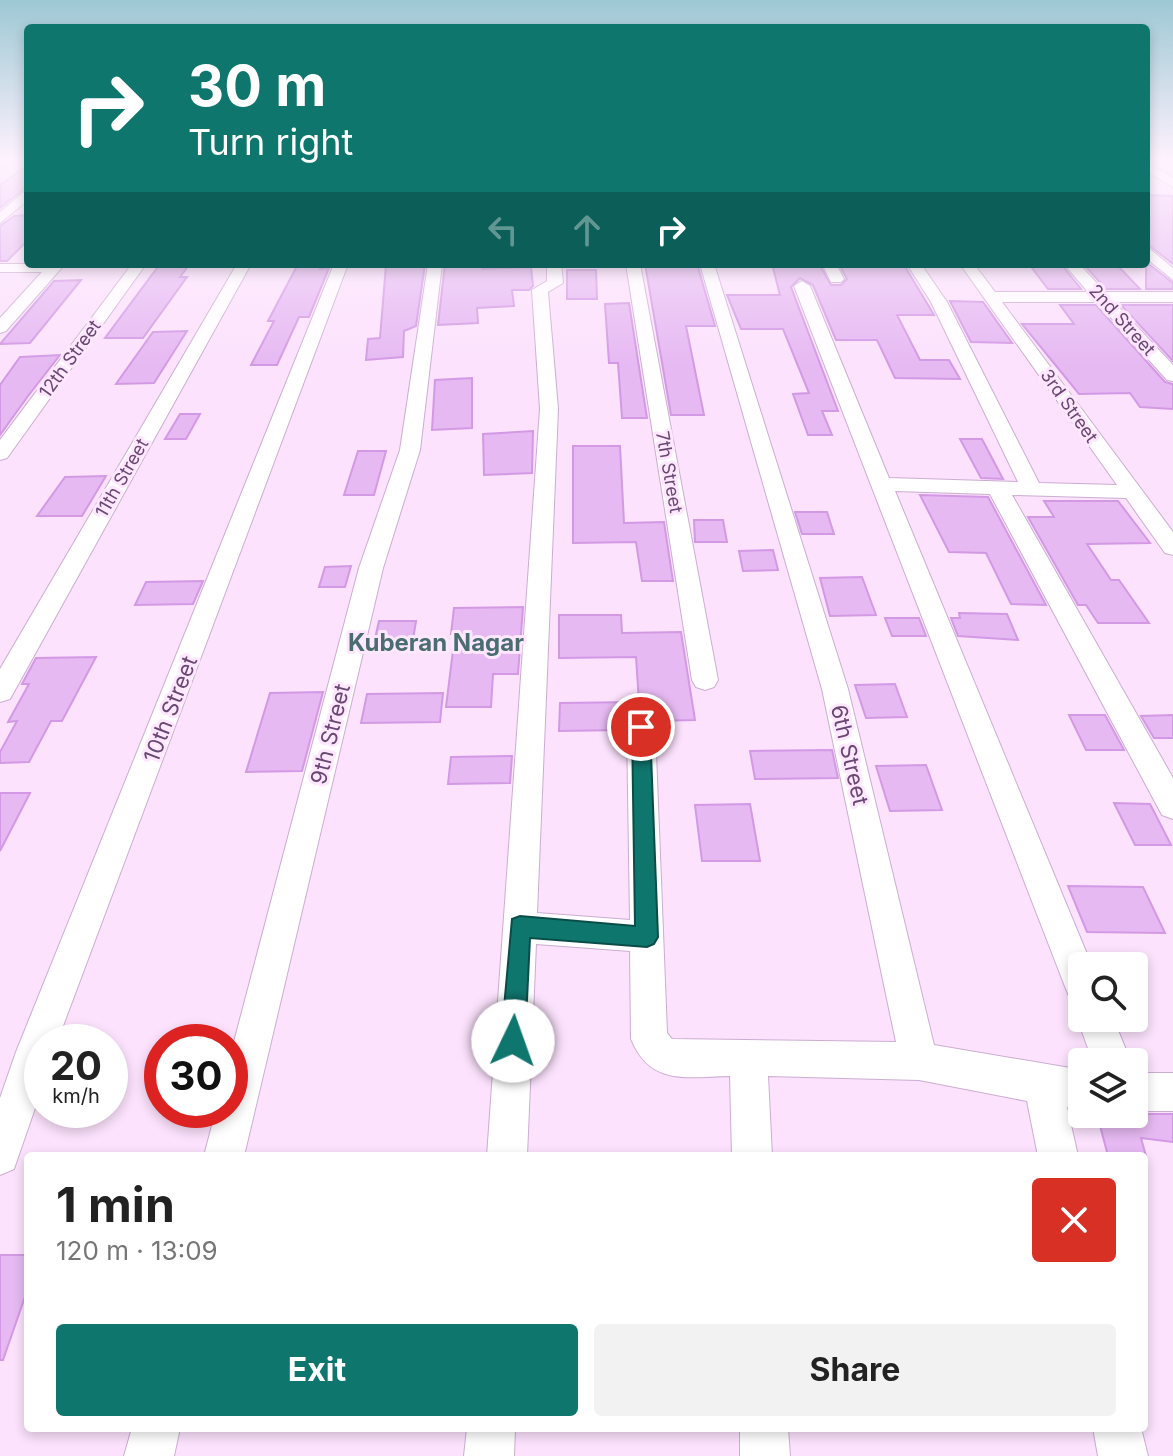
<!DOCTYPE html>
<html lang="en">
<head>
<meta charset="utf-8">
<style>
  body { margin:0; font-family:Inter,sans-serif; background:#f2f2f2; color:#222; height:100vh; display:flex; flex-direction:column; font-size:30px; white-space:nowrap }
  * { box-sizing:border-box; margin:0 }
  p { font-size:26px; color:#767676 }
  .icon { flex:none; width:44px; height:44px; fill:none; stroke:currentColor; stroke-width:2; stroke-linecap:round; stroke-linejoin:round }
  .map { position:relative; flex:1; overflow:hidden }
  .panel { position:absolute; left:24px; top:1152px; width:1124px; height:280px; display:flex; flex-direction:column; background:#fff; border-radius:8px; box-shadow:0 4px 12px #0003 }
  .panel>* { flex:none }
  .guide { position:absolute; left:24px; top:24px; width:1126px; height:244px; border-radius:8px; box-shadow:0 4px 12px #0003; background:#0f766e; color:#fff; overflow:hidden }
  .controls { position:absolute; left:1068px; top:952px; display:grid; gap:16px }
  .controls a { display:grid; place-items:center; width:80px; height:80px; border-radius:8px; background:#fff; box-shadow:0 4px 12px #0003; font-size:40px }
  .speed { position:absolute; left:24px; top:1024px; display:flex; gap:16px; font-size:40px; font-weight:700; text-align:center }
  .speed>* { display:grid; place-content:center; width:104px; height:104px; border-radius:50%; background:#fff; box-shadow:0 4px 12px #0003; line-height:1 }
  .speed small { font-size:20px; font-weight:400 }
  .speed .limit { border:12px solid #d22; background:#fff; color:#111 }
  .pin { position:absolute; display:grid; place-items:center; width:68px; height:68px; color:#fff; margin:-34px; border:4px solid #fff; border-radius:50%; box-shadow:0 2px 8px #0007 }
  .me { position:absolute; width:88px; margin:-44px; rotate:3deg; stroke-linejoin:round; filter:drop-shadow(0 0 6px #0008) }
  .turn { display:flex; align-items:center; gap:28px; height:168px; padding:0 32px; font-size:36px }
  .turn .icon { width:104px; height:104px; stroke-width:2.5 }
  .turn b { display:block; font-size:56px; line-height:68px }
  .lanes { display:flex; align-items:center; height:76px; padding:0 32px; background:#0003; justify-content:center; gap:40px; direction:ltr }
  .lanes .off { opacity:.35 }
  .round { display:grid; place-items:center; flex:none; width:84px; height:84px; border-radius:8px; background:#f2f2f2 }
  .overview { display:flex; align-items:center; justify-content:space-between; height:136px; padding:0 32px }
  h1 { font-size:48px; font-weight:700; line-height:60px }
  .button { display:flex; gap:16px; margin-top:auto; padding:16px 32px }
  .button a { flex:1; height:92px; border-radius:8px; background:#0f766e; color:#fff; font-size:32px; font-weight:700; line-height:92px; text-align:center }
  .button a+a { background:#f2f2f2; color:#222 }
  .map>svg:first-child { display:block }
  .building { fill:#e6b9f2; stroke:#d399e5; stroke-width:2 }
  .lines { fill:none; stroke-linecap:round; stroke-linejoin:round }
  .minor-casing { stroke:#ccadd2; stroke-width:2 }
  .minor { fill:#fff; fill-rule:evenodd }
  .route { fill:#0f766e; stroke:#0a4d48; stroke-width:2 }
  .labels { text-anchor:middle; stroke-width:6; stroke-linejoin:round; paint-order:stroke }
  .far-street-label { font-size:18px; fill:#694874; stroke:#ffe8ff }
  .street-label { font-size:22px; fill:#694874; stroke:#ffe8ff }
  .neighbourhood-label { font-size:24px; font-weight:bold; fill:#4a6e70; stroke:#ffe8ff }
</style>
</head>
<body>
<div class="map">
<svg width="1173" height="1456" viewBox="0 0 1173 1456">
  <rect width="100%" height="100%" fill="#fce2fd"/>
  <!-- building -->
  <path class="building" d="M28,165V186L0,208V185Z
    M1146,195L1173,196V264L1146,243Z
    M28,215V240L7,261H0V226L14,216Z
    M1146,262L1173,283V289H1146Z
    M160,264H190L180,277H187L143,338H105Z
    M298,264H322L320,269L329,268L309,317H299L277,365H251L274,321H268Z
    M425,264L416,326L404,331L403,357L366,360L368,339L380,338L386,265Z
    M445,264H482V269L531,267L533,286L529,290H512L514,306L477,308L478,323L438,325Z
    M645,264H697L715,326H686L704,415H671Z
    M772,264H819L831,285H841L847,279L839,264L904,265L934,315H897L920,360H949L960,379L895,378L877,340H836L813,285L800,278L791,287L838,411H822L832,435H808L793,394L809,393L783,329H741L727,295H780Z
    M1029,264H1061L1081,289H1048Z
    M1086,267H1119L1140,289H1106Z
    M567,270H596L597,299H567Z
    M81,280L30,343L0,344L54,281Z
    M950,301L983,302L1012,343L971,342Z
    M629,303L647,418H622L618,363H609L605,304Z
    M1060,305H1096L1165,382L1173,384V409L1140,407L1130,393L1079,394L1022,324H1074Z
    M1121,305H1173V361Z
    M187,331L154,383L116,384L153,332Z
    M60,355L28,396L0,435V385L20,357Z
    M472,378V428L432,430L435,380Z
    M180,414H200L186,439H165Z
    M533,431L532,473L484,475L483,434Z
    M960,439H982L1003,479L981,478Z
    M573,446H620L624,523L664,522L673,581H642L636,542L573,543Z
    M358,451H386L374,495H344Z
    M106,476L82,516H37L65,477Z
    M920,495L988,497L1046,605L1011,604L986,553L949,552Z
    M1044,501H1118L1150,543L1087,544L1111,580H1119L1149,623H1098L1086,605H1078L1028,517H1054Z
    M795,512H827L834,534H802Z
    M694,520H723L727,542H695Z
    M773,550L778,570L743,571L739,551Z
    M351,566L345,587H319L325,567Z
    M862,577L876,615L830,616L820,578Z
    M203,581L193,604L135,605L146,582Z
    M523,607L518,674H493L491,707H446L455,634H451L454,608Z
    M959,613L1007,614L1018,640L958,636L951,618H960Z
    M559,615H621L622,633L681,632L695,720L655,721L640,713L628,718L624,730L559,731L560,703L639,702L636,657L559,658Z
    M885,618H919L926,636H892Z
    M379,621H416L412,646L373,647Z
    M96,657L62,721H51L29,762L0,763V752L17,721L8,722L29,684H22L36,658Z
    M895,684L907,717L866,718L855,685Z
    M323,692L302,771L246,772L270,693Z
    M443,693L440,722L361,723L367,694Z
    M1069,715H1105L1124,750H1086Z
    M1173,715V738H1154L1141,716Z
    M832,750L838,778L755,779L750,751Z
    M512,756L510,783L448,784L451,757Z
    M926,765L942,810L890,811L876,766Z
    M0,793H30L0,851Z
    M1114,803L1150,804L1171,845H1135Z
    M750,804L760,861H702L695,805Z
    M1068,886L1143,887L1165,933L1087,932Z
    M1097,1114H1173V1142L1141,1138L1146,1156H1108Z
    M0,1255H28V1288L3,1360H0Z"/>
  <g class="lines">
    <defs>
      <path id="minor" d="M0,160H13L0,169Z
        M1146,162L1173,178V187L1146,171Z
        M28,189V200L0,223V212Z
        M1146,246L1173,268V280L1146,258Z
        M0,264H65L6,331L0,333V318L42,272H0Z
        M132,264H146L7,458L0,460V440Z
        M237,264H251L10,699L0,702V669Z
        M334,264H348L57,1042H42V1088L14,1169L0,1175V1098L16,1052Z
        M428,264H442L420,450L383,568L244,1156H204L216,1110H230V1057L359,568L400,450Z
        M547,264H561L563,283L548,292L558,409L537,913L630,920L627,727L631,719L641,716L651,719L655,727L667,1033L672,1039L896,1042L822,689L700,264H714L848,689L934,1045L1082,1070V1108L1067,1107L1078,1156H1038L1027,1101L919,1080L768,1076L772,1156H732L730,1076C686,1077 650,1086 631,1039L630,951L536,944L527,1156H487L540,409L532,290L547,281Z
        M626,264H640L718,680L714,687L705,690L696,687L692,680Z
        M822,264H836L844,279L841,282H831Z
        M907,264H921L947,302L1039,483L1117,485L960,264H974L995,292H1088L1064,264H1079L1105,292H1173V302H1114L1173,365V381L1167,380L1097,302H1002L1173,532V555L1165,553L1126,498L1012,495L1173,778V819L1162,815L990,494L895,491L1092,966H1082V1001L1069,996L1064,984L794,286L802,281L810,286L889,478L1018,482L931,302Z
        M1082,1006V1018H1113L1131,1062H1093L1077,1018Z
        M1134,1073H1173V1111H1134Z
        M132,1428H180L174,1456H124Z
        M467,1428H515L514,1456H464Z
        M740,1428H788L790,1456H740Z
        M1093,1428H1141L1148,1456H1098Z"/>
    </defs>
    <!-- minor casing -->
    <use href="#minor" class="minor-casing"/>
    <!-- minor -->
    <use href="#minor" class="minor"/>
  </g>
  <!-- sky -->
  <linearGradient id="sky" x2="0" y2="1"><stop stop-color="#9dc8d4"/><stop offset="0.44" stop-color="#fef2fe"/><stop offset="1" stop-color="#fef2fe" stop-opacity="0"/></linearGradient>
  <rect width="1173" height="364" fill="url(#sky)"/>
  <!-- route -->
  <path class="route" d="M641,720L650,727L658,937L654,944L647,947L530,938L525,1041L522,1050L513,1053L505,1050L501,1041L512,919L520,916L635,926L632,727Z"/>
  <g class="labels">
    <!-- far-street labels -->
    <g class="far-street-label">
      <text transform="translate(1122 320) rotate(48)" y="6">2nd Street</text>
      <text transform="translate(70 359) rotate(-54)" y="6">12th Street</text>
      <text transform="translate(1069 406) rotate(55)" y="6">3rd Street</text>
      <text transform="translate(669 472) rotate(80)" y="6">7th Street</text>
      <text transform="translate(122 478) rotate(-60)" y="6">11th Street</text>
    </g>
    <!-- street labels -->
    <g class="street-label">
      <text transform="translate(170 709) rotate(-69)" y="8">10th Street</text>
      <text transform="translate(330 734) rotate(-76)" y="8">9th Street</text>
      <text transform="translate(850 755) rotate(77)" y="8">6th Street</text>
    </g>
    <!-- neighbourhood labels -->
    <g class="neighbourhood-label">
      <text x="436" y="651">Kuberan Nagar</text>
    </g>
  </g>
</svg>
<div class="controls">
<a><svg class="icon" aria-label="search" viewBox="0 0 24 24"><circle cx="10" cy="10" r="6"/><path d="M15 15l6 6"/></svg></a>
<a><svg class="icon" aria-label="layers" viewBox="0 0 24 24"><path d="M12 4l9 5-9 5-9-5zM3 14l9 5 9-5"/></svg></a>
</div>
<div class="speed"><div>20<small>km/h</small></div><div class="limit">30</div></div>
<div class="pin" style="left:641px;top:727px;background:#d93025"><svg class="icon" aria-label="arrive" viewBox="0 0 24 24"><path d="M6 21V4h12l-3 4 3 4H6"/></svg></div>
<svg class="me" style="left:513px;top:1041px" viewBox="-20 -20 40 40"><circle r="19" fill="#fff"/><path d="M0-13L10 11 0 6-10 11z" fill="#0f766e"/></svg>
<div class="guide">
<div class="turn"><svg class="icon" aria-label="right" viewBox="0 0 24 24"><path d="M7 20v-9h11M14 6l5 5-5 5"/></svg><div><b>30 m</b>Turn right</div></div>
<div class="lanes"><svg class="icon off" aria-label="left" viewBox="0 0 24 24"><path d="M17 20v-9H6M10 6l-5 5 5 5"/></svg><svg class="icon off" aria-label="ahead" viewBox="0 0 24 24"><path d="M12 20V5M6 11l6-6 6 6"/></svg><svg class="icon" aria-label="right" viewBox="0 0 24 24"><path d="M7 20v-9h11M14 6l5 5-5 5"/></svg></div>
</div>
<section class="panel">
<div class="overview"><div><h1>1 min</h1><p>120 m · 13:09</p></div><a class="round" style="background:#d93025;color:#fff"><svg class="icon" aria-label="close" viewBox="0 0 24 24"><path d="M6 6l12 12M18 6L6 18"/></svg></a></div>
<div class="button"><a>Exit</a><a>Share</a></div>
</section>
</div>
</body>
</html>
